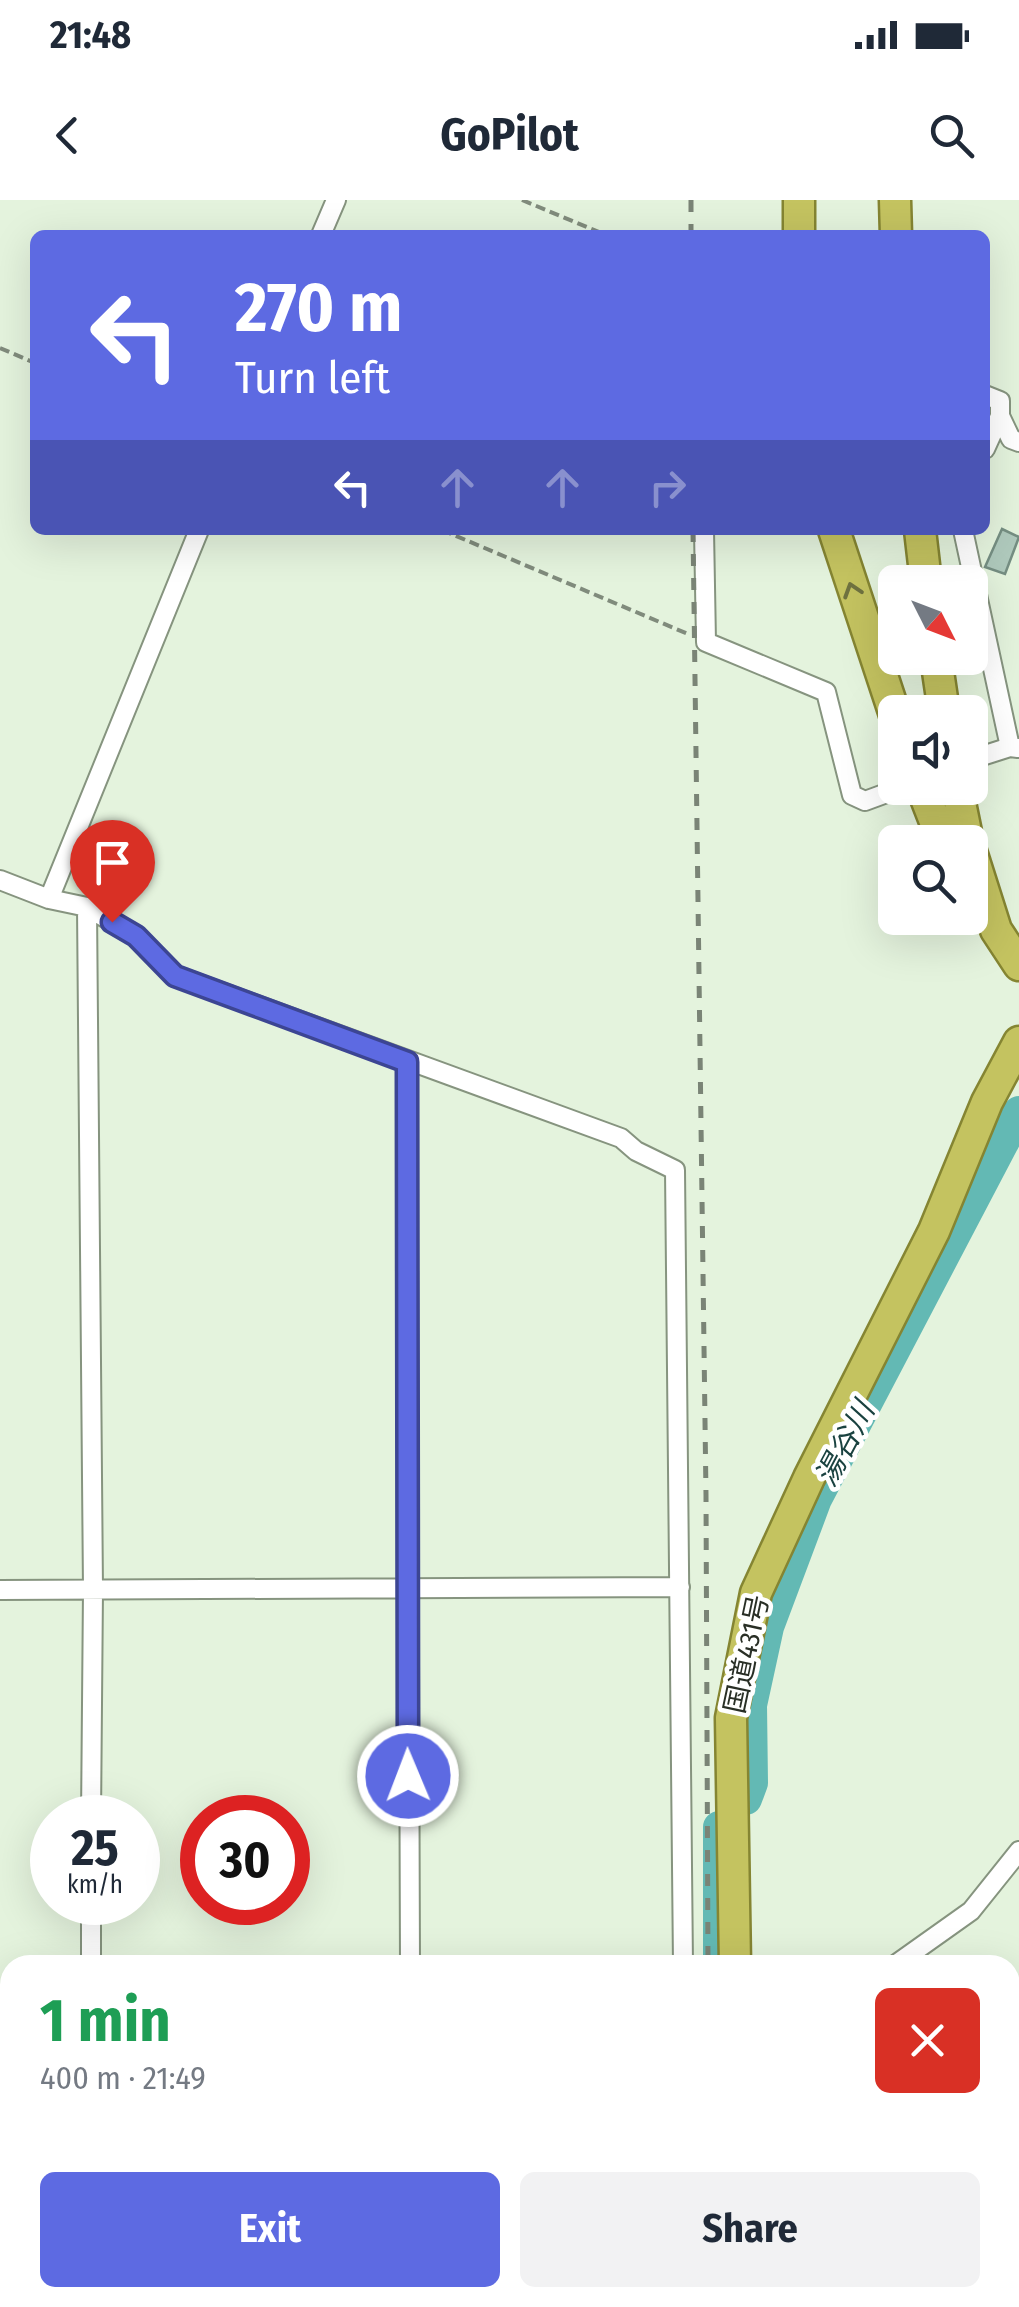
<!DOCTYPE html>
<html lang="en">
<head>
<meta charset="utf-8">
<style>
  body { margin:0; font-family:"Fira Sans Condensed","Noto Sans JP",sans-serif; background:#f2f2f3; color:#1f2937; height:100vh; display:flex; flex-direction:column; font-size:38px; white-space:nowrap }
  * { box-sizing:border-box; margin:0 }
  p { font-size:32px; color:#747a83 }
  .icon { flex:none; width:55px; height:55px; fill:none; stroke:currentColor; stroke-width:2; stroke-linecap:round; stroke-linejoin:round }
  .map { position:relative; flex:1; overflow:hidden }
  .sheet { position:absolute; left:0px; top:1755px; width:1020px; height:352px; display:flex; flex-direction:column; background:#fff; border-radius:30px 30px 0 0; box-shadow:0 10px 40px #0002 }
  .sheet>* { flex:none }
  .guide { position:absolute; left:30px; top:30px; width:960px; height:305px; border-radius:15px; box-shadow:0 10px 40px #0002; background:#5d6ae2; color:#fff; overflow:hidden }
  .needle { width:65px; rotate:132deg }
  .buttons { position:absolute; left:878px; top:365px; display:grid; gap:20px }
  .buttons a { display:grid; place-items:center; width:110px; height:110px; border-radius:15px; background:#fff; box-shadow:0 10px 40px #0002; font-size:50px }
  .speed { position:absolute; left:30px; top:1595px; display:flex; gap:20px; font-size:50px; font-weight:700; text-align:center }
  .speed>* { display:grid; place-content:center; width:130px; height:130px; border-radius:50%; background:#fff; box-shadow:0 10px 40px #0002; line-height:1 }
  .speed small { font-size:25px; font-weight:400 }
  .speed .limit { border:15px solid #d22; background:#fff; color:#111 }
  .pin { position:absolute; display:grid; place-items:center; width:85px; height:85px; color:#fff; margin:-102px -42px; border-radius:50% 50% 50% 0; rotate:-45deg; box-shadow:0 0 10px #0007 }
  .pin .icon { rotate:45deg }
  .me { position:absolute; width:110px; margin:-55px; rotate:359deg; stroke-linejoin:round; filter:drop-shadow(0 0 8px #0008) }
  .turn { display:flex; align-items:center; gap:35px; height:210px; padding:0 40px; font-size:45px }
  .turn .icon { width:130px; height:130px; stroke-width:2.5 }
  .turn b { display:block; font-size:70px; line-height:85px }
  .lanes { display:flex; align-items:center; height:95px; padding:0 40px; background:#0003; justify-content:center; gap:50px; direction:ltr }
  .lanes .off { opacity:.35 }
  .round { display:grid; place-items:center; flex:none; width:105px; height:105px; border-radius:15px; background:#f2f2f3 }
  .summary { display:flex; align-items:center; justify-content:space-between; height:170px; padding:0 40px }
  h1 { font-size:60px; font-weight:700; line-height:75px; color:#1e9e55 }
  .primary-button { display:flex; gap:20px; margin-top:auto; padding:20px 40px }
  .primary-button a { flex:1; height:115px; border-radius:15px; background:#5d6ae2; color:#fff; font-size:40px; font-weight:700; line-height:115px; text-align:center }
  .primary-button a+a { background:#f2f2f3; color:#1f2937 }
  .status { display:flex; justify-content:space-between; align-items:center; height:70px; padding:0 50px; background:#fff; direction:ltr }
  .status svg { height:28px; fill:currentColor }
  header { display:flex; justify-content:space-between; align-items:center; height:130px; padding:0 40px; background:#fff; font-size:45px; font-weight:700 }
  .map>svg:first-child { display:block }
  .lines { fill:none; stroke-linecap:round; stroke-linejoin:round }
  .river { stroke:#63b9b4; stroke-width:32 }
  .building { fill:#afc9bc; stroke:#758e82; stroke-width:2.5 }
  .minor-tunnel { stroke:#bfccb8; stroke-width:18; stroke-dasharray:18 9; stroke-linecap:butt }
  .minor-casing { stroke:#86947f; stroke-width:22 }
  .trunk-casing { stroke:#858532; stroke-width:35 }
  .path { stroke:#808b7c; stroke-width:4; stroke-dasharray:10 5; stroke-linecap:butt }
  .minor { stroke:#fff; stroke-width:18 }
  .trunk { stroke:#c4c360; stroke-width:30 }
  .rail { stroke:#7a8476; stroke-width:5; stroke-dasharray:12 12; stroke-linecap:butt }
  .oneway { stroke:#6f7240 }
  .route-casing { stroke:#3c4593; stroke-width:25 }
  .route { stroke:#5d6ae2; stroke-width:18 }
  .labels { text-anchor:middle; stroke-width:9; stroke-linejoin:round; paint-order:stroke }
  .street-label { font-size:28px; fill:#292f26; stroke:#fff }
  .water-label { font-size:30px; font-style:italic; fill:#1a4240; stroke:#fff }
</style>
</head>
<body>
<div class="status"><b>21:48</b><svg viewBox="0 0 49 12"><path d="M0 12V9h3v3zM5 12V6h3v6zM10 12V3h3v9zM15 12V0h3v12zM26 1h20v11H26zM47 4h2v5h-2z"/></svg></div>
<header><svg class="icon" aria-label="back" viewBox="0 0 24 24"><path d="M15 5l-7 7 7 7"/></svg>GoPilot<svg class="icon" aria-label="search" viewBox="0 0 24 24"><circle cx="10" cy="10" r="6"/><path d="M15 15l6 6"/></svg></header>
<div class="map">
<svg width="1019" height="2107" viewBox="0 0 1019 2107">
  <rect width="100%" height="100%" fill="#e4f3dd"/>
  <g class="lines">
    <!-- river -->
    <path class="river" d="M746,1599L752,1583L751,1505L768,1427L816,1299L1019,912
      M719,1765V1627"/>
  </g>
  <!-- building -->
  <path class="building" d="M1002,329L1019,337L1005,374L985,367Z"/>
  <g class="lines">
    <!-- minor-tunnel -->
    <path class="minor-tunnel" d="M884,594L901,588"/>
    <defs>
      <path id="minor" d="M321,35L336,0
        M985,195L1000,201V216L1011,239L1019,242
        M985,249L1000,216
        M704,330L706,442L826,492L852,595L865,601L884,594
        M963,330L1010,547
        M985,555L1010,547L1018,548
        M0,680L49,699L87,707L136,736L175,775L621,938L636,951L675,970L683,1765
        M49,699L199,330
        M87,707L93,1390L91,1618
        M407,861L410,1765
        M0,1390L680,1387
        M91,1765V1702
        M895,1765L971,1711L1019,1651
        M0,1941L10,1939
        M1010,2042L1019,2047
        M91,2098V2107
        M687,2098V2107
        M410,2107V2098"/>
      <path id="trunk" d="M799,0V35
        M895,0L896,35
        M834,330L895,515
        M920,330L926,382
        M936,458L944,512
        M922,588L943,642
        M957,588L968,642
        M970,648L996,730L1019,765
        M735,1765L731,1518L756,1393L809,1278L934,1031L987,902L1019,842
        M736,2098V2107"/>
    </defs>
    <!-- minor casing -->
    <use href="#minor" class="minor-casing"/>
    <!-- trunk casing -->
    <use href="#trunk" class="trunk-casing"/>
    <!-- path -->
    <path class="path" d="M522,0L606,35
      M0,148L35,163
      M442,330L688,434"/>
    <!-- minor -->
    <use href="#minor" class="minor"/>
    <!-- trunk -->
    <use href="#trunk" class="trunk"/>
    <!-- rail -->
    <path class="rail" d="M691,0V35
      M693,330L706,1295L708,1765
      M710,2098L711,2107"/>
  </g>
  <!-- one-way arrows -->
  <defs><path id="oneway-chevron" d="M-2-3.5L2.5 0L-2 3.5" fill="none" stroke-width="1.6" stroke-linecap="round" stroke-linejoin="round" transform="scale(2.5)"/></defs>
  <use class="oneway" href="#oneway-chevron" transform="translate(852 390) rotate(-108)"/>
  <g class="lines">
    <defs>
      <path id="route" d="M112,722L136,736L175,776L407,862L408,1576"/>
    </defs>
    <!-- route casing -->
    <use href="#route" class="route-casing"/>
    <!-- route -->
    <use href="#route" class="route"/>
  </g>
  <g class="labels">
    <!-- street labels -->
    <g class="street-label">
      <text transform="translate(746 1454) rotate(-78)" y="10">国道431号</text>
    </g>
    <!-- water labels -->
    <g class="water-label">
      <text transform="translate(845 1244) rotate(-62)" y="10">湯谷川</text>
    </g>
  </g>
</svg>
<div class="buttons">
<a><svg class="needle" viewBox="-14 -14 28 28"><path d="M0-13l5 13h-10z" fill="#e53935"/><path d="M0 13l5-13h-10z" fill="#747a83"/></svg></a>
<a><svg class="icon" aria-label="sound" viewBox="0 0 24 24"><path d="M4 9h4l5-4v14l-5-4H4zM17 9q2 3 0 6"/></svg></a>
<a><svg class="icon" aria-label="search" viewBox="0 0 24 24"><circle cx="10" cy="10" r="6"/><path d="M15 15l6 6"/></svg></a>
</div>
<div class="speed"><div>25<small>km/h</small></div><div class="limit">30</div></div>
<div class="pin" style="left:112px;top:722px;background:#d93025"><svg class="icon" aria-label="arrive" viewBox="0 0 24 24"><path d="M6 21V4h12l-3 4 3 4H6"/></svg></div>
<svg class="me" style="left:408px;top:1576px" viewBox="-20 -20 40 40"><circle r="17" fill="#5d6ae2" stroke="#fff" stroke-width="3"/><path d="M0-11L8 9 0 5-8 9z" fill="#fff"/></svg>
<div class="guide">
<div class="turn"><svg class="icon" aria-label="left" viewBox="0 0 24 24"><path d="M17 20v-9H6M10 6l-5 5 5 5"/></svg><div><b>270 m</b>Turn left</div></div>
<div class="lanes"><svg class="icon" aria-label="left" viewBox="0 0 24 24"><path d="M17 20v-9H6M10 6l-5 5 5 5"/></svg><svg class="icon off" aria-label="ahead" viewBox="0 0 24 24"><path d="M12 20V5M6 11l6-6 6 6"/></svg><svg class="icon off" aria-label="ahead" viewBox="0 0 24 24"><path d="M12 20V5M6 11l6-6 6 6"/></svg><svg class="icon off" aria-label="right" viewBox="0 0 24 24"><path d="M7 20v-9h11M14 6l5 5-5 5"/></svg></div>
</div>
<section class="sheet">
<div class="summary"><div><h1>1 min</h1><p>400 m · 21:49</p></div><a class="round" style="background:#d93025;color:#fff"><svg class="icon" aria-label="close" viewBox="0 0 24 24"><path d="M6 6l12 12M18 6L6 18"/></svg></a></div>
<div class="primary-button"><a>Exit</a><a>Share</a></div>
</section>
</div>
</body>
</html>
